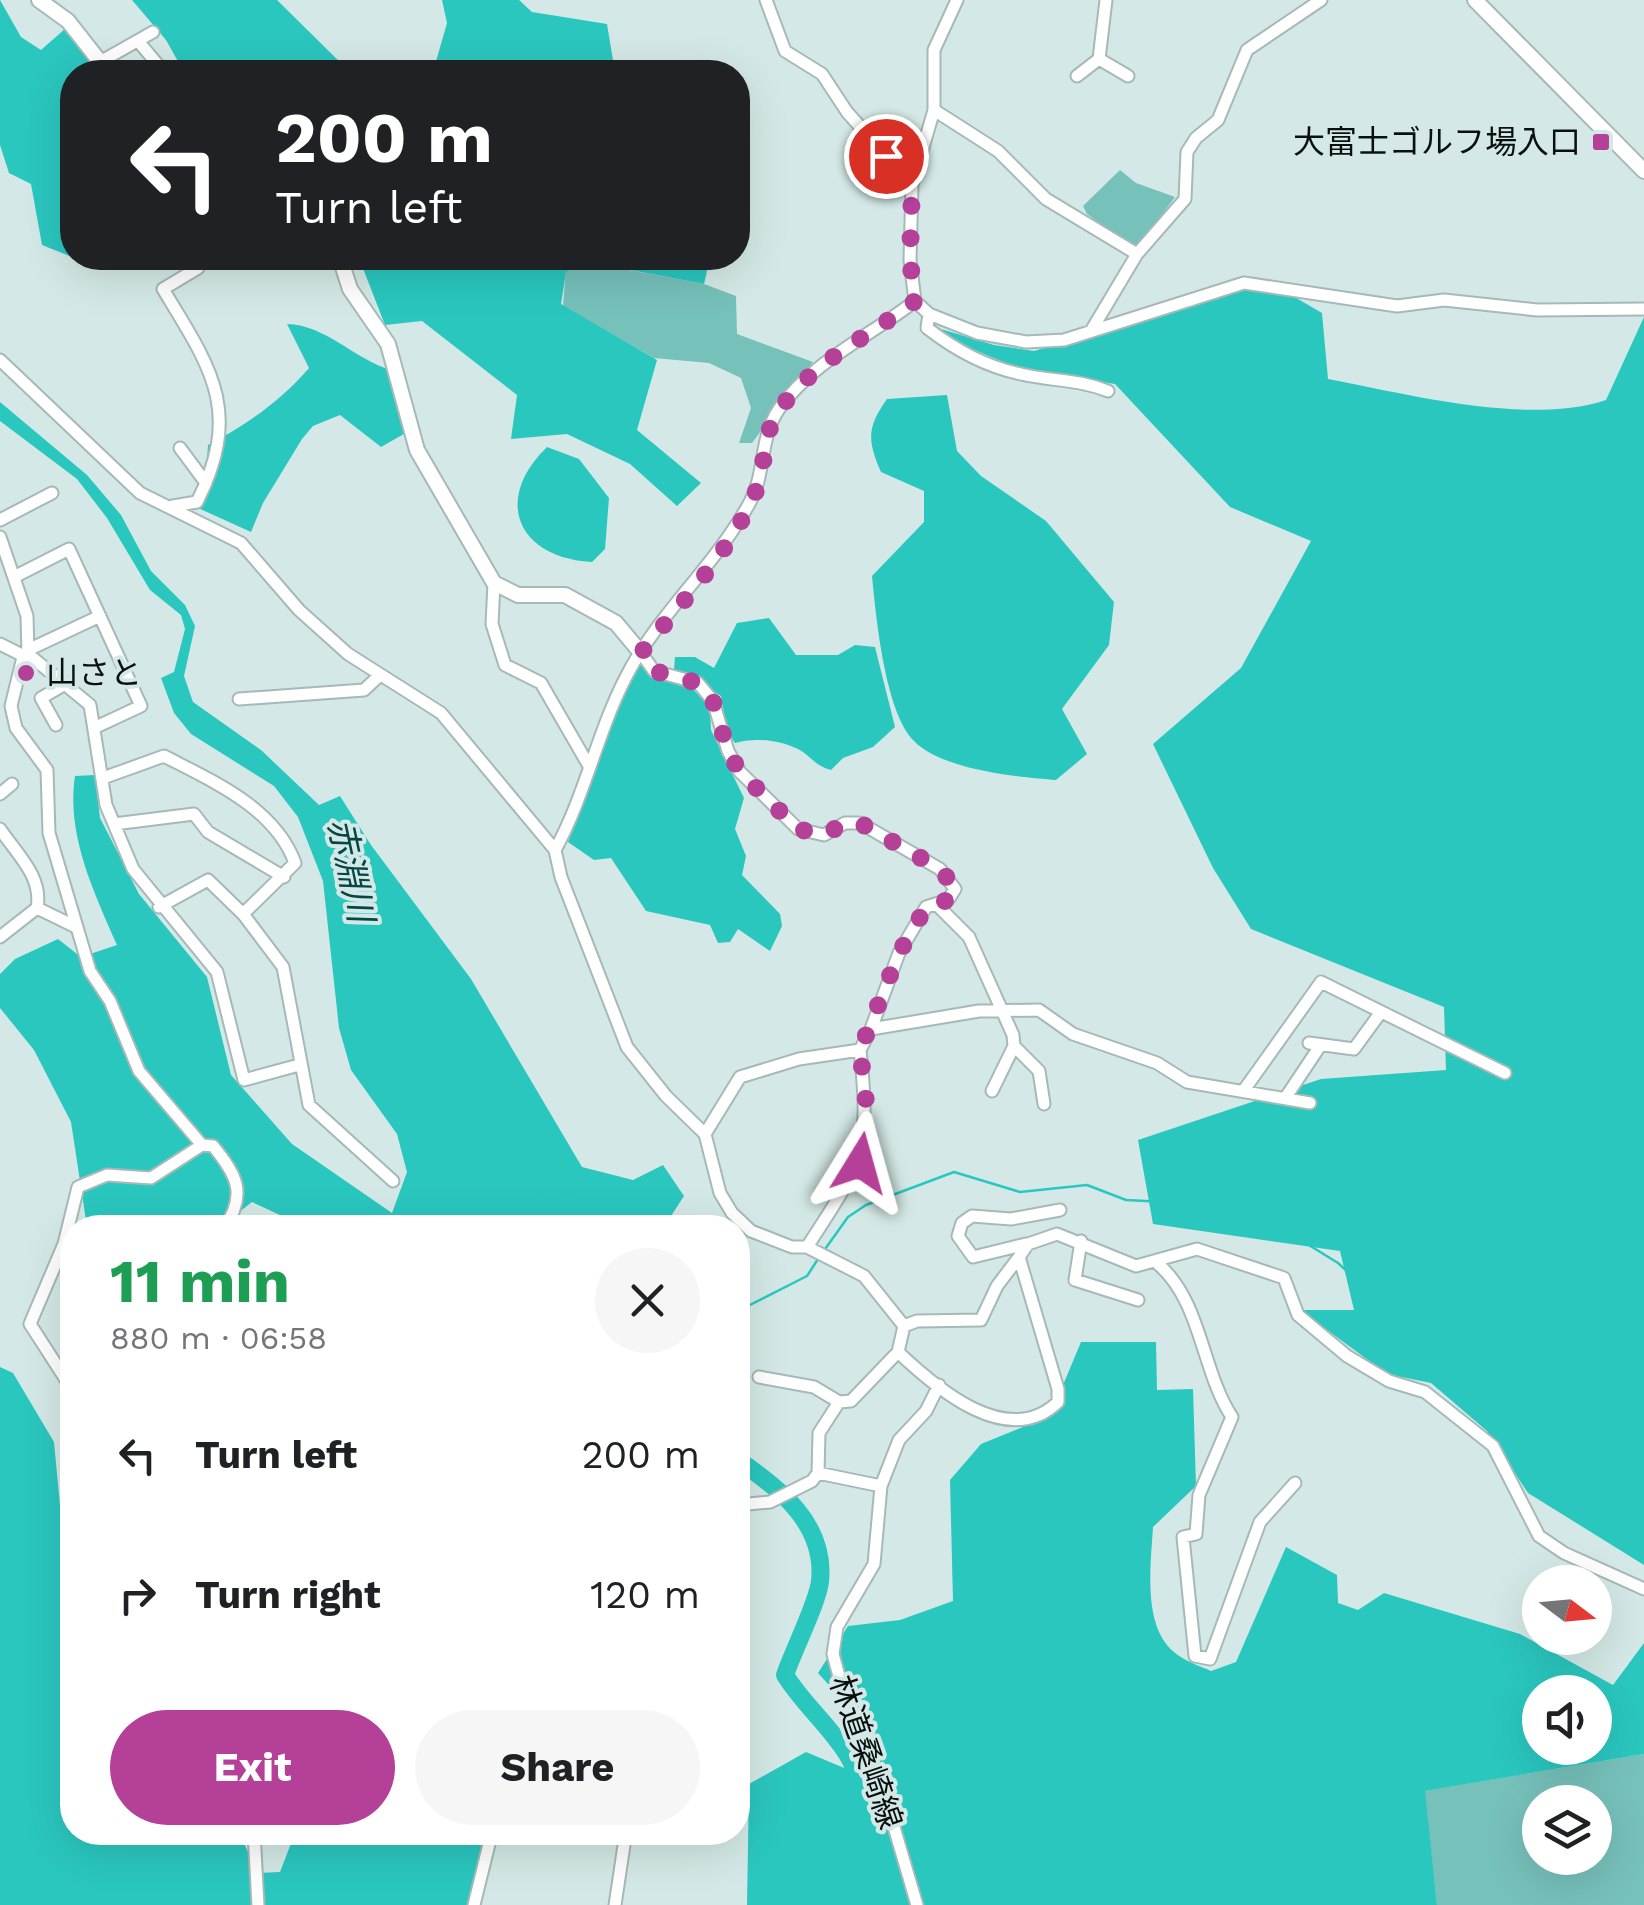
<!DOCTYPE html>
<html lang="en">
<head>
<meta charset="utf-8">
<style>
  body { margin:0; font-family:"Work Sans","Noto Sans JP",sans-serif; background:#f6f6f6; color:#202124; height:100vh; display:flex; flex-direction:column; font-size:38px; white-space:nowrap }
  * { box-sizing:border-box; margin:0 }
  p { font-size:32px; color:#757577 }
  .icon { flex:none; width:55px; height:55px; fill:none; stroke:currentColor; stroke-width:2; stroke-linecap:round; stroke-linejoin:round }
  .map { position:relative; flex:1; overflow:hidden }
  .sheet { position:absolute; left:60px; top:1215px; width:690px; height:630px; display:flex; flex-direction:column; background:#fff; border-radius:40px; box-shadow:0 10px 40px #0002 }
  .sheet>* { flex:none }
  .hud { position:absolute; left:60px; top:60px; width:690px; height:210px; border-radius:40px; box-shadow:0 10px 40px #0002; background:#202124; color:#fff; overflow:hidden }
  .needle { width:65px; rotate:106deg }
  .buttons { position:absolute; left:1522px; top:1565px; display:grid; gap:20px }
  .buttons a { display:grid; place-items:center; width:90px; height:90px; border-radius:50%; background:#fff; box-shadow:0 10px 40px #0002; font-size:50px }
  .pin { position:absolute; display:grid; place-items:center; width:85px; height:85px; color:#fff; margin:-42px; border:5px solid #fff; border-radius:50%; box-shadow:0 2px 10px #0007 }
  .me { position:absolute; width:110px; margin:-55px; rotate:8deg; stroke-linejoin:round; filter:drop-shadow(0 0 8px #0008) }
  .turn { display:flex; align-items:center; gap:35px; height:210px; padding:0 50px; font-size:45px }
  .turn .icon { width:130px; height:130px; stroke-width:2.5 }
  .turn b { display:block; font-size:70px; line-height:85px }
  .round { display:grid; place-items:center; flex:none; width:105px; height:105px; border-radius:52px; background:#f6f6f6 }
  .summary { display:flex; align-items:center; justify-content:space-between; height:170px; padding:0 50px }
  h1 { font-size:60px; font-weight:700; line-height:75px; color:#1e9e55 }
  .primary-button { display:flex; gap:20px; margin-top:auto; padding:20px 50px }
  .primary-button a { flex:1; height:115px; border-radius:60px; background:#b54097; color:#fff; font-size:40px; font-weight:700; line-height:115px; text-align:center }
  .primary-button a+a { background:#f6f6f6; color:#202124 }
  ul { padding:0; list-style:none }
  li { display:flex; align-items:center; gap:30px; height:140px; padding:0 50px }
  li div { flex:1 }
  li b { display:block; font-size:38px }
  li em { font-style:normal }
  .map>svg:first-child { display:block }
  .green { fill:#77c1bb; fill-rule:evenodd }
  .forest { fill:#2ac7bf; fill-rule:evenodd }
  .lines { fill:none; stroke-linecap:round; stroke-linejoin:round }
  .stream { stroke:#2ac7bf; stroke-width:2.5 }
  .river { stroke:#2ac7bf; stroke-width:18 }
  .minor-casing { stroke:#a5b9b7; stroke-width:15 }
  .tertiary-casing { stroke:#a5b9b7; stroke-width:18 }
  .minor { stroke:#fff; stroke-width:11 }
  .tertiary { stroke:#fff; stroke-width:14 }
  .route { stroke:#b54097; stroke-width:18; stroke-dasharray:0 32.4 }
  .poi-dot { fill:#b54097; stroke:#d4e9e7; stroke-width:4 }
  .labels { text-anchor:middle; stroke-width:8; stroke-linejoin:round; paint-order:stroke }
  .poi-label { font-size:32px; fill:#09100f; stroke:#d4e9e7; text-anchor:end }
  .street-label { font-size:32px; fill:#09100f; stroke:#d4e9e7 }
  .water-label { font-size:35px; font-style:italic; fill:#044844; stroke:#d4e9e7 }
</style>
</head>
<body>
<div class="map">
<svg width="1644" height="1905" viewBox="0 0 1644 1905">
  <rect width="100%" height="100%" fill="#d4e9e7"/>
  <!-- green -->
  <path class="green" d="M1120,170L1136,183L1175,197L1136,250L1087,214L1083,206Z
    M586,262L704,284L736,296L737,334L813,362L752,443H739L751,408L741,378L709,363L654,358L563,306L566,268Z
    M1644,1754V1905H1437L1424,1791ZM1540,1802H1595V1858H1540Z"/>
  <!-- forest -->
  <path class="forest" d="M0,0L21,37L41,50L66,28L99,72H72V257L42,245L31,184L9,173L0,145Z
    M132,0H277L350,72H184L166,40Z
    M442,0H519L532,12L607,24L615,72H433L447,23Z
    M359,258H710L704,284L583,261L566,272L561,304L657,360L637,430L701,483L677,506L630,464L567,434L511,439L517,395L422,321L385,325Z
    M1247,289L1286,292L1322,313L1328,379C1407,394 1530,426 1606,400L1644,317V1565L1528,1493L1487,1431L1431,1383L1387,1374L1300,1310H1354L1340,1251L1153,1224L1138,1140L1321,1079L1446,1070L1444,1007L1251,929L1213,868L1153,744L1241,668L1311,541L1230,507L1115,384L1020,369L958,343L934,327L994,345L1034,351Z
    M287,324C326,325 354,359 391,370L411,430L381,447L340,415L313,426L302,439L263,503L251,532L187,503L206,475L208,445C246,425 281,401 309,368Z
    M947,395L957,451L981,476L1046,521L1114,602L1109,645L1062,709L1087,754L1056,780C1018,777 942,770 914,741C885,712 876,617 872,576L924,522V491L881,472C867,440 867,427 887,399Z
    M0,402L87,475L121,515L151,571L185,605L195,626L184,676L193,702L261,750L319,805L340,796L371,845L471,979L582,1167L633,1180L663,1165L684,1196L671,1216L674,1227H291L282,1216L252,1202L220,1227H87L71,1122L34,1050L0,1008V974L15,959L58,939L81,957L117,945C94,892 66,835 75,776L95,775L100,818L139,894L207,977L231,1075L292,1144L392,1213L407,1172L397,1134L351,1070L339,1028L323,881L298,817L274,786L191,734L174,713L161,678L174,672L185,629L181,615L150,590L107,518L77,479L0,421Z
    M547,447L579,459L609,498L605,549L592,562C518,558 492,500 547,447Z
    M769,618L796,655H838L855,645L875,647L895,727L873,747L843,758L831,770C815,766 811,756 798,749C779,740 754,737 735,743L727,732L721,696L674,669L675,657H695L714,668L737,623Z
    M638,662L657,677L692,688L710,708L711,730L744,798L735,829L746,856L742,875L780,914L782,926L770,951L738,929L730,942L718,943L710,925L646,911L611,858L594,860L568,842C594,782 610,721 638,662Z
    M1081,1342H1156L1157,1390L1193,1389L1196,1486L1153,1527C1151,1564 1142,1626 1174,1652C1184,1661 1200,1666 1211,1671L1236,1662L1286,1547L1337,1575L1338,1603L1358,1610L1384,1593L1520,1634L1613,1685L1644,1643V1754L1425,1791L1437,1905H747L749,1784L806,1752L868,1778L855,1714L818,1673L848,1626L900,1620L953,1601L950,1480L981,1444L1050,1416ZM1540,1692H1595V1748H1540Z
    M0,1367L13,1373L54,1442L64,1548L72,1562V1832L239,1833L258,1873L280,1872L295,1833H487L480,1905H0Z"/>
  <g class="lines">
    <!-- stream -->
    <path class="stream" d="M823,1252L848,1217L866,1205L954,1172L1020,1192L1087,1185L1126,1200L1204,1204L1239,1222L1291,1234L1338,1263L1408,1328L1453,1338L1496,1376L1513,1402L1519,1429L1562,1460L1598,1471L1644,1451
      M738,1311L807,1276L818,1259"/>
    <!-- river -->
    <path class="river" d="M447,1159C493,1183 553,1173 579,1228
      M738,1460C779,1488 826,1524 820,1581C818,1602 793,1651 785,1675C803,1704 829,1725 847,1754C874,1796 853,1861 842,1905"/>
    <defs>
      <path id="minor" d="M766,0L785,51L822,74L847,112L912,185
        M957,0L934,50V110L912,185L910,260L915,301L929,314L977,333L1026,342L1064,340L1244,283L1397,306L1444,300L1537,310L1644,309
        M138,41L164,72
        M1099,59L1128,76
        M100,62L153,32
        M1077,76L1099,59L1106,0
        M934,110L998,151L1046,199L1137,254
        M929,314L927,328C954,349 987,367 1021,374C1051,381 1078,379 1108,391
        M1091,331L1137,254L1185,199L1187,152L1196,138L1218,120L1247,50L1321,0
        M0,360L140,493L241,543L299,610L348,654L441,713L555,850L561,877L627,1047L666,1096L705,1134L720,1193L732,1213L751,1231L792,1247H807L864,1276L904,1326L898,1352L851,1401L839,1402L819,1433L818,1473L812,1481L770,1502L738,1505
        M180,448L206,483
        M173,506L197,502C243,411 211,368 163,289L198,268L204,258
        M0,520L52,493
        M0,537L27,616L28,654L23,657L11,706L16,728L47,770L49,833L90,971L110,1001L139,1071L202,1145L213,1146C236,1174 248,1194 224,1228
        M14,577L69,549L141,706L96,727
        M494,583L492,624L505,665L541,683L589,766
        M0,644L24,656
        M28,650L100,616
        M641,653L654,671L698,683L713,701L728,751L740,772L798,829L824,835L845,823H860L940,869L955,889L948,900L926,907L899,953L871,1029
        M28,654L90,705L106,805L133,869L217,972L244,1080L299,1065
        M239,699L364,690L379,676
        M56,725L41,698L67,683
        M103,778L164,756C214,782 275,808 295,863L243,914
        M0,794L12,784
        M114,824L194,814L208,832L284,877
        M0,829C17,854 43,877 37,908L0,937
        M555,850C586,794 597,732 627,675C659,613 716,565 750,502C766,473 759,438 779,409C814,360 869,337 915,301
        M937,905L969,937L1013,1035L1014,1046L992,1091
        M159,907L208,880L243,914L283,967L309,1105L393,1181
        M37,908L74,926
        M1309,1043L1354,1049L1381,1012
        M1014,1046L1039,1071L1044,1104
        M1244,1090L1321,982L1505,1073
        M1286,1097L1320,1046
        M705,1134L740,1077L799,1059L860,1050L871,1029L979,1011L1039,1010L1073,1034L1157,1063L1187,1082L1310,1103
        M1081,1241L1075,1280L1138,1300
        M1026,1244L973,1257L958,1236L962,1223L972,1216L1011,1219L1060,1210
        M807,1247C862,1163 871,1151 860,1050
        M1157,1263C1202,1301 1201,1370 1232,1417L1199,1495L1196,1534L1183,1537L1195,1656L1210,1659L1260,1522L1295,1483
        M904,1326L917,1321L981,1320L997,1286L1019,1257
        M898,1352C937,1389 1008,1450 1058,1402V1389L1019,1257L1028,1244L1057,1234L1136,1266L1197,1249L1284,1278L1298,1315L1347,1356L1389,1381L1425,1392L1493,1446L1539,1536L1564,1553L1644,1589
        M759,1377L814,1387L839,1402
        M72,1389L30,1324L64,1244L78,1187L107,1175L151,1178L202,1145
        M818,1473L881,1486
        M254,1832L258,1905
        M474,1905L492,1832
        M615,1905L626,1832
        M917,1905L889,1810L850,1717L833,1654L837,1627L874,1564L881,1486L899,1440L926,1411L939,1385"/>
      <path id="tertiary" d="M39,0L68,21L108,72
        M1475,0L1644,171
        M340,258L350,289L388,344L417,450L494,583L518,595H565L616,623L641,653"/>
    </defs>
    <!-- minor casing -->
    <use href="#minor" class="minor-casing"/>
    <!-- tertiary casing -->
    <use href="#tertiary" class="tertiary-casing"/>
    <!-- minor -->
    <use href="#minor" class="minor"/>
    <!-- tertiary -->
    <use href="#tertiary" class="tertiary"/>
  </g>
  <g class="lines">
    <!-- route -->
    <path class="route" d="M860,1163L867,1110L860,1050L899,953L926,907L948,900L956,889L940,869L860,823H845L824,835L798,829L740,772L728,751L713,701L698,683L654,671L641,653C681,603 731,551 756,491C767,464 761,436 779,411C812,361 869,337 915,301L910,260L912,185L886,156"/>
  </g>
  <!-- markers -->
  <g class="poi-dot">
    <rect x="1591" y="132" width="20" height="20" rx="5"/>
    <circle cx="26" cy="673" r="10"/>
  </g>
  <g class="labels">
    <!-- poi labels -->
    <g class="poi-label">
      <text x="1581" y="153">大富士ゴルフ場入口</text>
      <text x="46" y="684" text-anchor="start">山さと</text>
    </g>
    <!-- street labels -->
    <g class="street-label">
      <text transform="translate(866 1752) rotate(71)" y="11">林道桑崎線</text>
    </g>
    <!-- water labels -->
    <g class="water-label">
      <text transform="translate(351 870) rotate(78)" y="12">赤淵川</text>
    </g>
  </g>
</svg>
<div class="buttons">
<a><svg class="needle" viewBox="-14 -14 28 28"><path d="M0-13l5 13h-10z" fill="#e53935"/><path d="M0 13l5-13h-10z" fill="#757577"/></svg></a>
<a><svg class="icon" aria-label="sound" viewBox="0 0 24 24"><path d="M4 9h4l5-4v14l-5-4H4zM17 9q2 3 0 6"/></svg></a>
<a><svg class="icon" aria-label="layers" viewBox="0 0 24 24"><path d="M12 4l9 5-9 5-9-5zM3 14l9 5 9-5"/></svg></a>
</div>
<div class="pin" style="left:886px;top:156px;background:#d93025"><svg class="icon" aria-label="arrive" viewBox="0 0 24 24"><path d="M6 21V4h12l-3 4 3 4H6"/></svg></div>
<svg class="me" style="left:860px;top:1163px" viewBox="-20 -20 40 40"><path d="M0-17L14 15 0 8-14 15z" fill="#b54097" stroke="#fff" stroke-width="4"/></svg>
<div class="hud">
<div class="turn"><svg class="icon" aria-label="left" viewBox="0 0 24 24"><path d="M17 20v-9H6M10 6l-5 5 5 5"/></svg><div><b>200 m</b>Turn left</div></div>
</div>
<section class="sheet">
<div class="summary"><div><h1>11 min</h1><p>880 m · 06:58</p></div><a class="round"><svg class="icon" aria-label="close" viewBox="0 0 24 24"><path d="M6 6l12 12M18 6L6 18"/></svg></a></div>
<ul>
<li><svg class="icon" aria-label="left" viewBox="0 0 24 24"><path d="M17 20v-9H6M10 6l-5 5 5 5"/></svg><div><b>Turn left</b></div><em>200 m</em></li>
<li><svg class="icon" aria-label="right" viewBox="0 0 24 24"><path d="M7 20v-9h11M14 6l5 5-5 5"/></svg><div><b>Turn right</b></div><em>120 m</em></li>
</ul>
<div class="primary-button"><a>Exit</a><a>Share</a></div>
</section>
</div>
</body>
</html>
